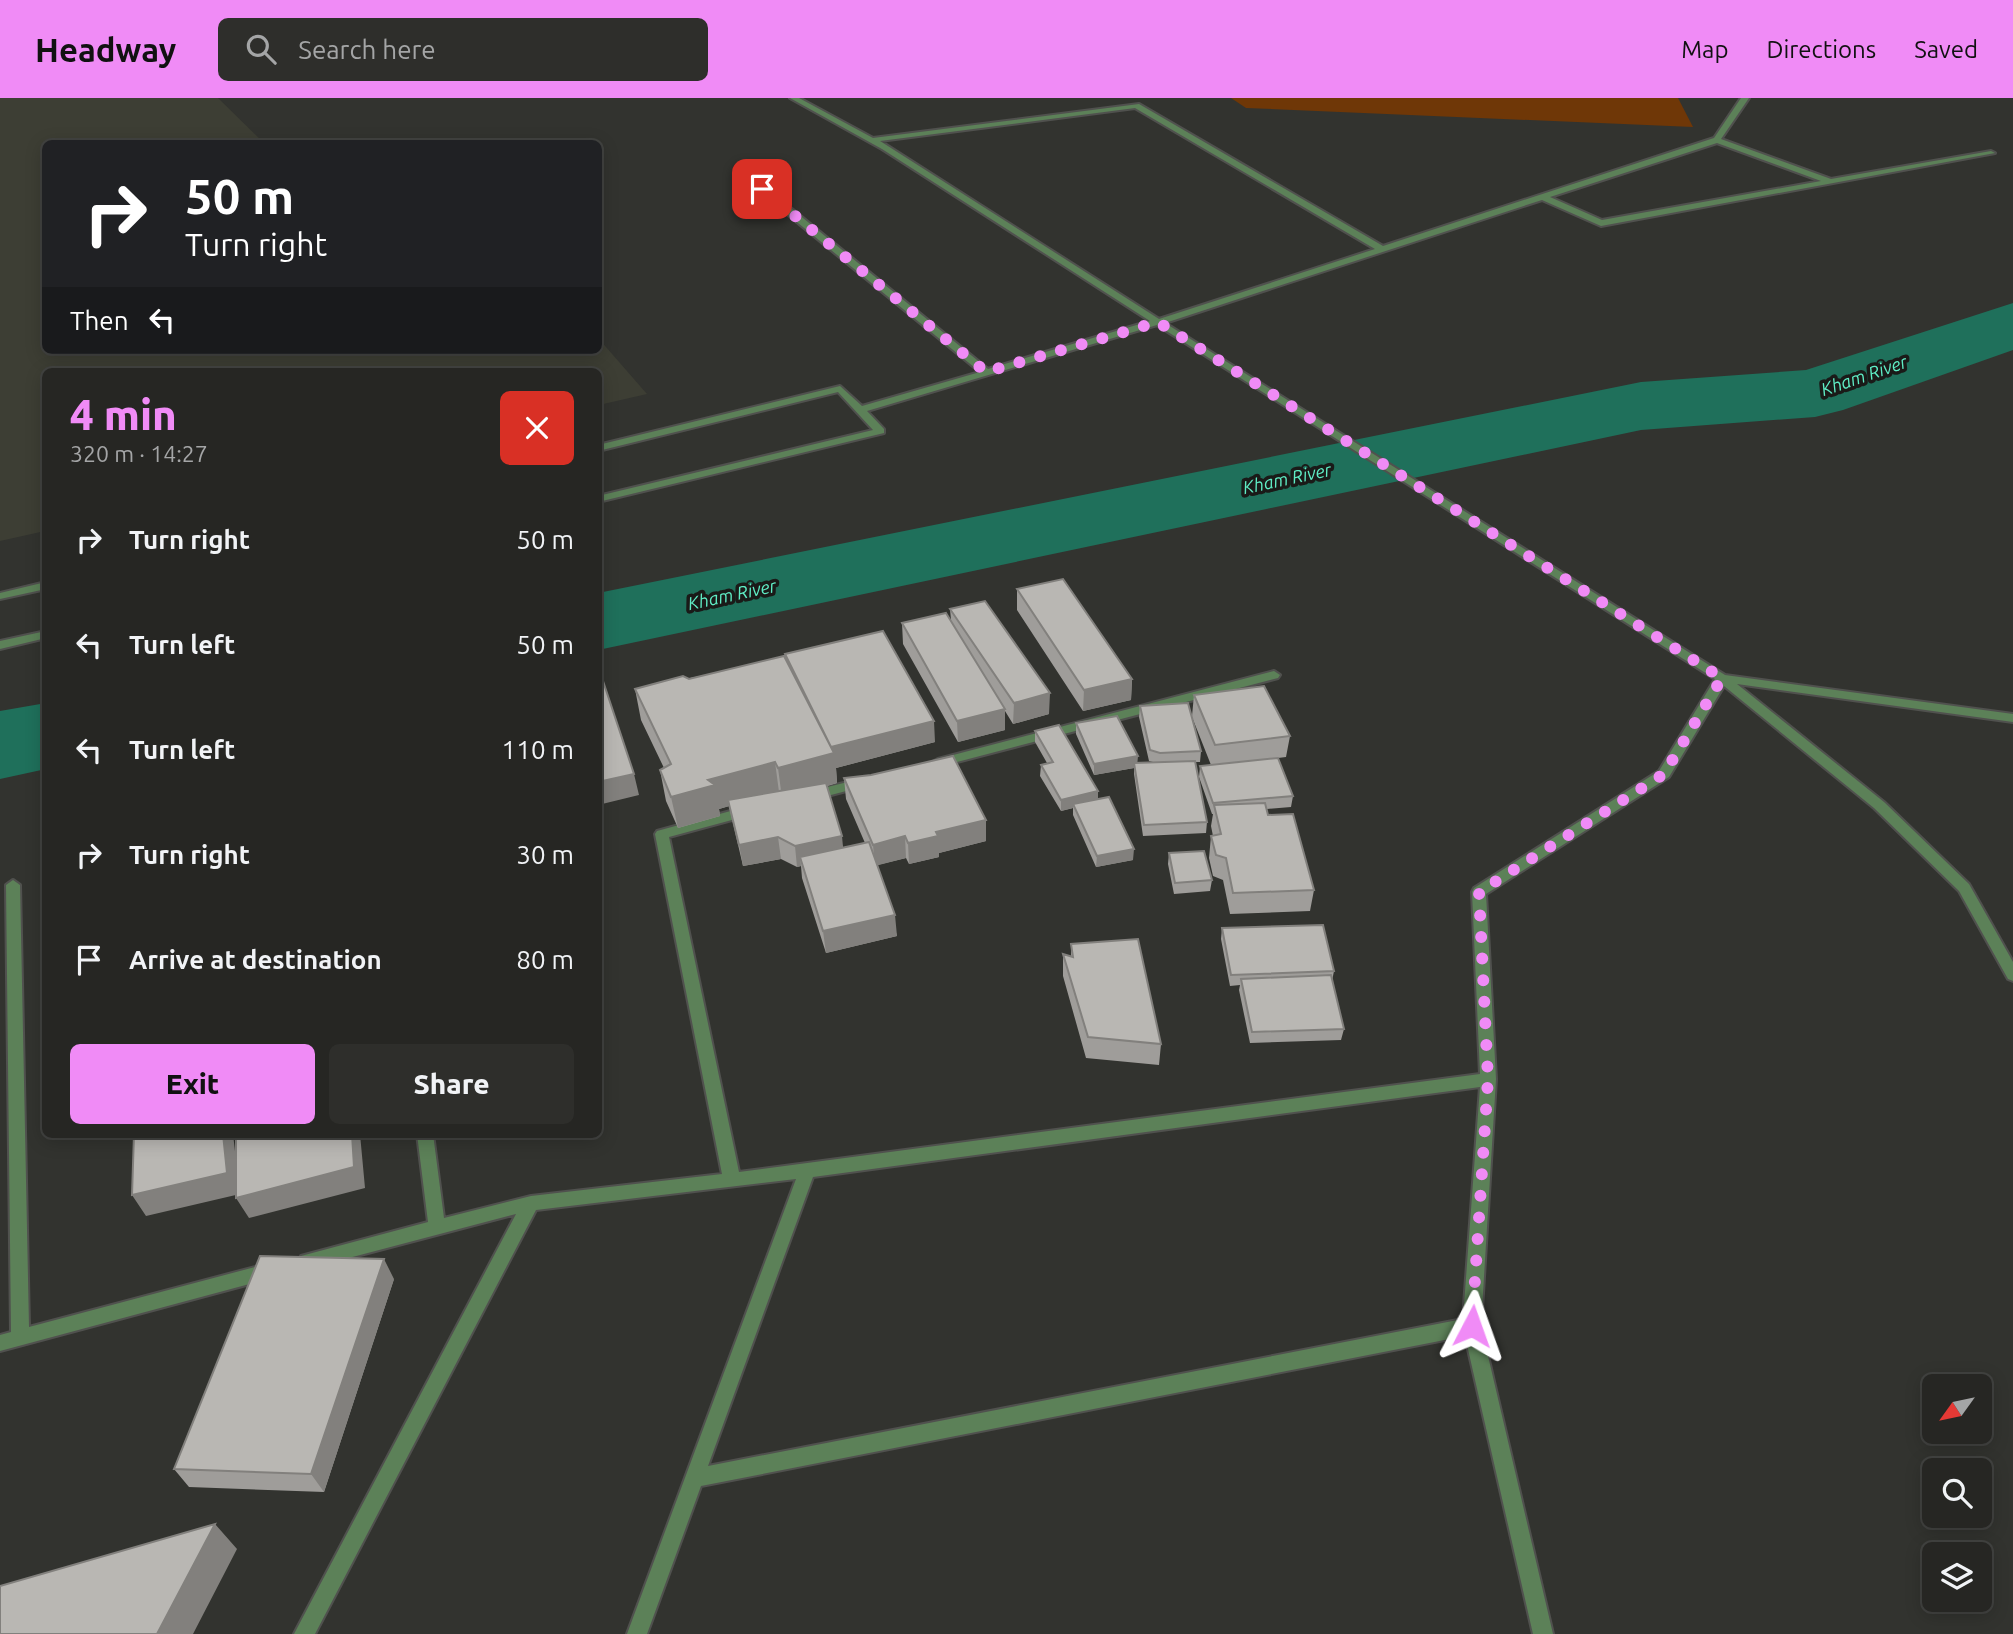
<!DOCTYPE html>
<html lang="en">
<head>
<meta charset="utf-8">
<style>
  body { margin:0; font-family:Ubuntu,sans-serif; background:#2e2e2b; color:#f1f3f6; height:100vh; display:flex; flex-direction:column; font-size:26px; white-space:nowrap }
  * { box-sizing:border-box; margin:0 }
  p { font-size:23px; color:#a4a5a6 }
  .icon { flex:none; width:38px; height:38px; fill:none; stroke:currentColor; stroke-width:2; stroke-linecap:round; stroke-linejoin:round }
  .map { position:relative; flex:1; overflow:hidden }
  .side { position:absolute; left:42px; top:270px; width:560px; height:770px; display:flex; flex-direction:column; background:#262623; border-radius:10px; box-shadow:0 4px 18px #0003,0 0 0 2px #424341 }
  .side>* { flex:none }
  .guide { position:absolute; left:42px; top:42px; width:560px; height:214px; border-radius:10px; box-shadow:0 4px 18px #0003,0 0 0 2px #424341; background:#202124; color:#fff; overflow:hidden }
  .needle { width:46px; rotate:237deg }
  .fabs { position:absolute; left:1922px; top:1276px; display:grid; gap:14px }
  .fabs a { display:grid; place-items:center; width:70px; height:70px; border-radius:10px; background:#262623; box-shadow:0 4px 18px #0003,0 0 0 2px #424341; font-size:35px }
  .pin { position:absolute; display:grid; place-items:center; width:60px; height:60px; color:#fff; margin:-30px; border-radius:14px; box-shadow:0 4px 10px #0006 }
  .me { position:absolute; width:77px; margin:-38px; rotate:4deg; stroke-linejoin:round; filter:drop-shadow(0 0 5px #0008) }
  .turn { display:flex; align-items:center; gap:24px; height:147px; padding:0 28px; font-size:32px }
  .turn .icon { width:91px; height:91px; stroke-width:2.5 }
  .turn b { display:block; font-size:49px; line-height:60px }
  .then { display:flex; align-items:center; height:66px; padding:0 28px; background:#0003; gap:14px; font-size:26px }
  .round { display:grid; place-items:center; flex:none; width:74px; height:74px; border-radius:10px; background:#2e2e2b }
  .overview { display:flex; align-items:center; justify-content:space-between; height:119px; padding:0 28px }
  h1 { font-size:42px; font-weight:800; line-height:52px; color:#f08bf6 }
  .cta { display:flex; gap:14px; margin-top:auto; padding:14px 28px }
  .cta a { flex:1; height:80px; border-radius:10px; background:#f08bf6; color:#111; font-size:28px; font-weight:800; line-height:80px; text-align:center }
  .cta a+a { background:#2e2e2b; color:#f1f3f6 }
  ul { padding:0; list-style:none }
  li { display:flex; align-items:center; gap:21px; height:105px; padding:0 28px }
  li div { flex:1 }
  li b { display:block; font-size:26px }
  li em { font-style:normal }
  header { display:flex; align-items:center; gap:42px; box-sizing:border-box; height:98px; padding:0 35px; background:#f08bf6; color:#111 }
  header strong { font-size:33px }
  nav { display:flex; gap:38px; margin-inline-start:auto; font-size:24px }
  .search { width:490px; height:63px; background:#2e2e2b; display:flex; align-items:center; gap:18px; box-sizing:border-box; padding:0 24px; border-radius:10px; color:#a4a5a6; font-size:26px }
  .map>svg:first-child { display:block }
  .built { fill:#3d3e34 }
  .green { fill:#6f3707 }
  .lines { fill:none; stroke-linecap:round; stroke-linejoin:round }
  .river { fill:#1f705b; fill-rule:evenodd }
  .minor-casing { stroke:#50514e; stroke-width:4 }
  .minor { fill:#5c8158; fill-rule:evenodd }
  .wall { fill:#9f9d9a }
  .shaded-wall { fill:#82807d }
  .building { fill:#b9b7b3; stroke:#82807d; stroke-width:2 }
  .route { stroke:#f08bf6; stroke-width:12; stroke-dasharray:0 21.6 }
  .labels { text-anchor:middle; stroke-width:7; stroke-linejoin:round; paint-order:stroke }
  .far-water-label { font-size:18px; font-style:italic; fill:#5fedc5; stroke:#1a1a18 }
</style>
</head>
<body>
<header>
<strong>Headway</strong>
<div class="search"><svg class="icon" aria-label="search" viewBox="0 0 24 24"><circle cx="10" cy="10" r="6"/><path d="M15 15l6 6"/></svg>Search here</div>
<nav><a>Map</a><a>Directions</a><a>Saved</a></nav>
</header>
<div class="map">
<svg width="2013" height="1536" viewBox="0 0 2013 1536">
  <rect width="100%" height="100%" fill="#32332f"/>
  <!-- built -->
  <path class="built" d="M0,0H218L264,45L46,46V252H598L599,241L647,296L599,307L598,273H46L45,433L0,443Z"/>
  <!-- green -->
  <path class="green" d="M1231,0H1678L1693,29L1246,10Z"/>
  <g class="lines">
    <!-- river -->
    <path class="river" d="M2013,205V252L1843,312L1815,319L1641,332L598,552V495L1641,284L1806,272Z
      M46,605V671L0,681V613Z"/>
    <defs>
      <path id="minor" d="M790,0H799L873,40L1139,6L1383,148L1714,40L1741,0H1749L1721,41L1831,81L1991,53L1995,55L1601,128L1542,102L1165,225L1725,577L2013,616V624L1737,586L1884,704L1969,786L2013,864V883L2008,881L1959,793L1874,710L1724,588L1669,679L1486,796L1496,981L1481,1228L1553,1536H1533L1465,1238L701,1388L647,1536H627L796,1081L536,1112L315,1536H294L516,1116L307,1171L301,1168L298,1163L301,1158L428,1124L417,1036H433L444,1120L531,1098L722,1076L655,736L657,733L749,708L756,713L754,716L669,739L739,1074L1480,976L1472,794L1474,790L1659,673L1715,581L1157,227L867,313L884,331V335L598,404V398L873,332L838,294L598,353V347L840,288L862,308L980,274L759,93V89H765L988,271L1150,223L882,51ZM1135,10L1375,151L1159,221L880,43ZM1717,45L1821,83L1602,122L1550,99ZM1480,989L1463,1221L708,1368L813,1079Z
        M46,484V491L0,501V495Z
        M46,533V540L0,551V543Z
        M1274,573L1280,577L1278,580L938,669L931,665L938,661Z
        M864,680L871,684L869,687L812,702L805,697L807,694Z
        M13,782L20,787L29,1229L270,1165L276,1167L279,1173L276,1179L0,1253V1237L11,1234L6,787Z"/>
    </defs>
    <!-- minor casing -->
    <use href="#minor" class="minor-casing"/>
    <!-- minor -->
    <use href="#minor" class="minor"/>
  </g>
  <!-- wall -->
  <path class="wall" d="M1017,491L1132,581L1131,602L1083,613L1017,512Z
    M950,511L1049,616L1013,626L1005,613V632L958,644L903,546L902,525L951,522Z
    M785,556L935,644L836,670L837,685L827,688L843,750L865,745L846,701L844,680L986,743L939,755V759L909,766L906,760L877,767L897,838L826,855L802,780L801,768L797,769L781,761L743,768L729,708L719,711L720,718L678,730L666,703L660,672L664,670L641,622L635,591L786,561Z
    M1194,597L1290,638L1286,659L1269,661L1293,698L1291,709L1267,711L1268,717L1314,792L1310,813L1230,816L1223,782L1213,778L1209,760L1211,738H1213L1211,728L1213,716H1212L1199,679L1200,668L1211,667L1192,619L1201,653L1200,664H1195L1207,724L1206,735L1143,738L1134,676V670L1094,677L1076,636V625L1137,665L1153,664L1149,663L1139,619L1140,608L1192,618Z
    M1035,633L1098,702L1133,762L1096,769L1073,717V710L1061,713L1040,678L1041,667L1047,665L1035,644Z
    M1169,755L1212,782L1210,793L1174,796L1168,766Z
    M1222,830L1334,873L1332,883L1344,931L1341,942L1250,945L1239,892L1240,887L1230,888L1221,841Z
    M1071,846L1161,946L1159,967L1086,960L1063,878V856L1071,859Z
    M394,1181L324,1394L189,1389L174,1371Z"/>
  <!-- shaded-wall -->
  <path class="shaded-wall" d="M1132,581L1131,602L1083,613L1084,592Z
    M1050,595L1049,616L1013,626L1014,605Z
    M1005,611V632L958,644L957,623Z
    M934,623L935,644L836,670L837,685L782,700L778,670L831,649Z
    M1138,658L1137,669L1134,665V670L1094,677V666Z
    M775,664L779,694L719,711L720,718L678,730L671,699L708,682Z
    M634,676L639,697L598,707V684Z
    M1098,693V704L1073,706V710L1061,713V702Z
    M986,722V743L939,755V759L909,766L908,745L936,734Z
    M842,738L844,760L800,759L801,768L797,769L795,748Z
    M905,738L906,760L875,768L873,747Z
    M778,739L781,761L743,768L739,747Z
    M1134,751L1133,762L1096,769L1097,758Z
    M895,817L897,838L826,855L823,833Z
    M223,1036H233L240,1096L146,1118L132,1097Z
    M352,1036H360L365,1090L249,1120L236,1100Z
    M384,1161L394,1181L324,1394L311,1376Z
    M215,1426L237,1451L193,1536H157Z"/>
  <!-- building -->
  <path class="building" d="M1063,481L1132,581L1084,592L1017,491Z
    M985,503L1050,595L1014,605L950,511Z
    M946,515L1005,611L957,623L902,525Z
    M883,533L934,623L831,649L785,556Z
    M784,558L834,655L778,670L775,664L708,682L715,687L671,699L660,672L671,666L635,591L683,578L689,581Z
    M603,583L634,676L598,684V584Z
    M1264,588L1290,638L1215,647L1194,597Z
    M1188,605L1201,653L1160,655L1150,652L1140,608Z
    M1117,618L1138,658L1094,666L1076,625Z
    M1059,627L1098,693L1061,702L1041,667L1053,664L1035,633Z
    M953,658L986,722L936,734L938,738L908,745L905,738L873,747L844,680L871,677Z
    M1278,660L1293,698L1213,705L1200,668Z
    M1195,663L1207,724L1144,727L1134,665Z
    M826,685L842,738L795,748L778,739L739,747L728,702Z
    M1109,699L1134,751L1097,758L1073,706Z
    M1265,705L1268,717L1293,716L1314,792L1233,795L1226,760L1216,757L1211,738L1221,736L1214,707Z
    M869,744L895,817L823,833L800,759Z
    M1204,753L1212,782L1175,785L1169,755Z
    M1323,827L1334,873L1231,877L1222,830Z
    M1138,841L1161,946L1088,939L1063,856L1073,859L1071,846Z
    M1331,877L1344,931L1252,934L1241,881Z
    M46,880V904H43Z
    M134,1036H223L227,1075L132,1097Z
    M236,1036H352L354,1069L236,1100Z
    M260,1158L384,1161L311,1376L174,1371Z
    M215,1426L157,1536H0V1488Z"/>
  <g class="lines">
    <!-- route -->
    <path class="route" d="M762,91L986,274L1158,224L1722,580L1664,676L1479,794L1488,981L1472,1228"/>
  </g>
  <g class="labels">
    <!-- far-water labels -->
    <g class="far-water-label">
      <text transform="translate(1864 278) rotate(-19)" y="6">Kham River</text>
      <text transform="translate(1287 381) rotate(-12)" y="6">Kham River</text>
      <text transform="translate(732 497) rotate(-12)" y="6">Kham River</text>
    </g>
  </g>
</svg>
<div class="fabs">
<a><svg class="needle" viewBox="-14 -14 28 28"><path d="M0-13l5 13h-10z" fill="#e53935"/><path d="M0 13l5-13h-10z" fill="#a4a5a6"/></svg></a>
<a><svg class="icon" aria-label="search" viewBox="0 0 24 24"><circle cx="10" cy="10" r="6"/><path d="M15 15l6 6"/></svg></a>
<a><svg class="icon" aria-label="layers" viewBox="0 0 24 24"><path d="M12 4l9 5-9 5-9-5zM3 14l9 5 9-5"/></svg></a>
</div>
<div class="pin" style="left:762px;top:91px;background:#d93025"><svg class="icon" aria-label="arrive" viewBox="0 0 24 24"><path d="M6 21V4h12l-3 4 3 4H6"/></svg></div>
<svg class="me" style="left:1472px;top:1228px" viewBox="-20 -20 40 40"><path d="M0-17L14 15 0 8-14 15z" fill="#f08bf6" stroke="#fff" stroke-width="4"/></svg>
<div class="guide">
<div class="turn"><svg class="icon" aria-label="right" viewBox="0 0 24 24"><path d="M7 20v-9h11M14 6l5 5-5 5"/></svg><div><b>50 m</b>Turn right</div></div>
<div class="then">Then<svg class="icon" aria-label="left" viewBox="0 0 24 24"><path d="M17 20v-9H6M10 6l-5 5 5 5"/></svg></div>
</div>
<section class="side">
<div class="overview"><div><h1>4 min</h1><p>320 m · 14:27</p></div><a class="round" style="background:#d93025;color:#fff"><svg class="icon" aria-label="close" viewBox="0 0 24 24"><path d="M6 6l12 12M18 6L6 18"/></svg></a></div>
<ul>
<li><svg class="icon" aria-label="right" viewBox="0 0 24 24"><path d="M7 20v-9h11M14 6l5 5-5 5"/></svg><div><b>Turn right</b></div><em>50 m</em></li>
<li><svg class="icon" aria-label="left" viewBox="0 0 24 24"><path d="M17 20v-9H6M10 6l-5 5 5 5"/></svg><div><b>Turn left</b></div><em>50 m</em></li>
<li><svg class="icon" aria-label="left" viewBox="0 0 24 24"><path d="M17 20v-9H6M10 6l-5 5 5 5"/></svg><div><b>Turn left</b></div><em>110 m</em></li>
<li><svg class="icon" aria-label="right" viewBox="0 0 24 24"><path d="M7 20v-9h11M14 6l5 5-5 5"/></svg><div><b>Turn right</b></div><em>30 m</em></li>
<li><svg class="icon" aria-label="arrive" viewBox="0 0 24 24"><path d="M6 21V4h12l-3 4 3 4H6"/></svg><div><b>Arrive at destination</b></div><em>80 m</em></li>
</ul>
<div class="cta"><a>Exit</a><a>Share</a></div>
</section>
</div>
</body>
</html>
